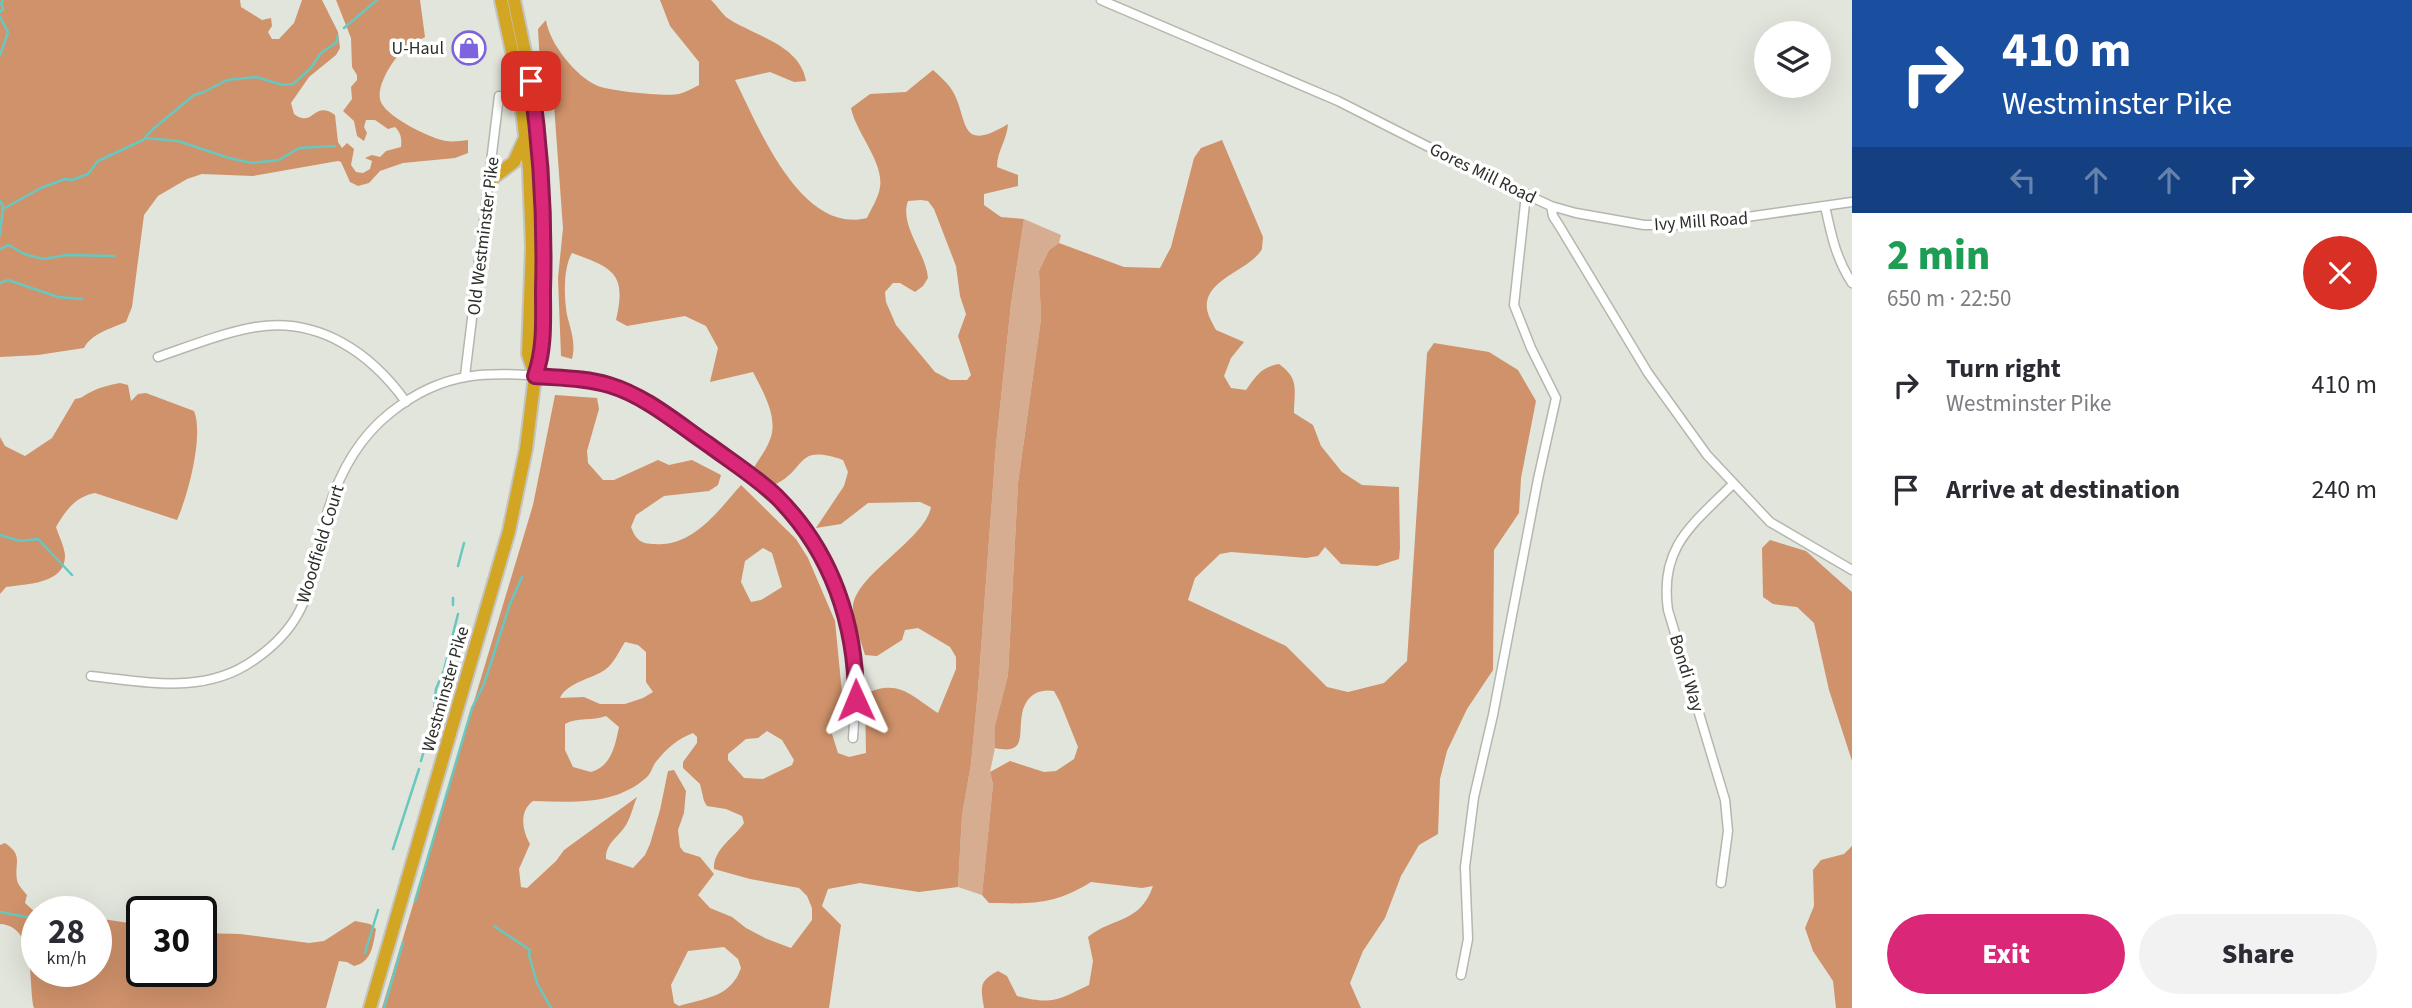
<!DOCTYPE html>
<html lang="en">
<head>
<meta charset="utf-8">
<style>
  body { margin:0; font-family:"Source Sans 3",sans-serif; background:#f2f2f3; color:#2b2b33; height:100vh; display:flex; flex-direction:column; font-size:26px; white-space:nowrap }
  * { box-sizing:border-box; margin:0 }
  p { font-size:23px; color:#7c7c81 }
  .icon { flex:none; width:38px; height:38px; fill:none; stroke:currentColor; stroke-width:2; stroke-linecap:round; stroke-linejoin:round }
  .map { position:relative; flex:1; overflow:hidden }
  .panel { display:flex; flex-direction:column; background:#fff; width:560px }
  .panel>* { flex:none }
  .top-card { background:#1a4fa0; color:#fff; overflow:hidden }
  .tools { position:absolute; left:1754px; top:21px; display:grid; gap:14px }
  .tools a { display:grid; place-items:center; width:77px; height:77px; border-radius:50%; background:#fff; box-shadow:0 7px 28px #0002; font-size:35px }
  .speed { position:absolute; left:21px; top:896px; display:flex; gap:14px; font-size:35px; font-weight:700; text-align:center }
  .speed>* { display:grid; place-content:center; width:91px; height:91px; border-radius:50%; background:#fff; box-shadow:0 7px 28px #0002; line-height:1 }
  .speed small { font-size:18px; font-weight:400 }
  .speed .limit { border:4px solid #111; border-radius:10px; background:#fff; color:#111 }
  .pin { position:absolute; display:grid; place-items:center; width:60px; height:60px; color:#fff; margin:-30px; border-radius:14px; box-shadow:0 4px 10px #0006 }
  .me { position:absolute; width:77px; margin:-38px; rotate:359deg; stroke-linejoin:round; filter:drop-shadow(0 0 5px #0008) }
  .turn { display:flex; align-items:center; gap:24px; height:147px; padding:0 35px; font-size:32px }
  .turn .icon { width:91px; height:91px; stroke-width:2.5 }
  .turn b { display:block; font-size:49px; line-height:60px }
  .lanes { display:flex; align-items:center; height:66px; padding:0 35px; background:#0003; justify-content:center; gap:35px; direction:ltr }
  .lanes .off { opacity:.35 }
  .round { display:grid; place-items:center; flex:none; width:74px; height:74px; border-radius:37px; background:#f2f2f3 }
  .overview { display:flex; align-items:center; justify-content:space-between; height:119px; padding:0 35px }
  h1 { font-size:42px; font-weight:800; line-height:52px; color:#1e9e55 }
  .action { display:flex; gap:14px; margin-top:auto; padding:14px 35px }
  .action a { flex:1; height:80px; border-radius:42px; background:#db2777; color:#fff; font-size:28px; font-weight:800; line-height:80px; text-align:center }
  .action a+a { background:#f2f2f3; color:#2b2b33 }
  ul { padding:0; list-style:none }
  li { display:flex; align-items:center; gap:21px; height:105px; padding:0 35px }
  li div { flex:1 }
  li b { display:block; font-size:26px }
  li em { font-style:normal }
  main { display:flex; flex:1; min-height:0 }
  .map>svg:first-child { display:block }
  .green { fill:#d7ad91 }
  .forest { fill:#cf926b; fill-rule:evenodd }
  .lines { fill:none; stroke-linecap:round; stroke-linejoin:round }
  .stream { stroke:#68c8c0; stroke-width:2.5 }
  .minor-casing { stroke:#b4b7ae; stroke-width:11 }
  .highway-casing { stroke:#c4c4c3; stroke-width:16 }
  .minor { stroke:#fff; stroke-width:8 }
  .highway { stroke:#d2a622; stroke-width:12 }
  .route-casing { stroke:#8e194d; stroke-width:18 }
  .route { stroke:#db2777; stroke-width:12 }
  .labels { text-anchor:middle; stroke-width:7; stroke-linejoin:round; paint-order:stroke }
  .poi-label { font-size:18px; fill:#2c2e2a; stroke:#fff; text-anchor:end }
  .street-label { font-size:18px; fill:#2c2e2a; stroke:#fff }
</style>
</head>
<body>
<main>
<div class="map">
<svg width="1852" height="1008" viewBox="0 0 1852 1008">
  <rect width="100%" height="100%" fill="#e2e5db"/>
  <!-- green -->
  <path class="green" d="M1024,219L1061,235L1059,243L1049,250L1039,271L1041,319L1018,483L1008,675L995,725V748L990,772L993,784L982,895L958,887L962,815L971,764L978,690L996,445L1011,304Z"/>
  <!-- forest -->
  <path class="forest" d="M0,0H240L241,7L262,20L271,18L272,26L268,32L272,39H279L294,23L302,0H322L338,32L340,48L336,55L309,77L291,103L294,114C313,129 314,99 335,115L338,142L342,148L347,143L354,149L351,165L356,172L363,173L370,169L372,161L365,158L372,155L380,157L386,151L401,147C402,139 401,133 395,127L388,129L375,120H366L364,127L367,133L364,141L357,136L354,121L343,111L352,99L351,87L357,80V75L352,67L351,38L336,0H420L425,37C419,40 412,44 406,48C394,57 377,84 380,99C382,115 431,139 446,141C453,142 461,141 468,140V153L455,158L403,163L380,171L369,183L358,186L350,182L341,162L338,161L253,176L202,174L187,179L158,196L144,215L132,307L126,322C112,328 92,333 84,348L38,355L0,357Z
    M660,0H711C716,5 721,12 726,17C753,36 800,44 806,81L794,82L770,72L735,80C758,125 800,235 867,218C871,209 879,197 880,187C884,162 856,133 851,108L870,94L906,92L933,70C939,75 945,81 950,87C970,115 955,156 1008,124C1007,140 997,151 997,167L1018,175V186L984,194V205L1001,217L1024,219L1011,304L996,445L978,690L971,764L962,815L958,887L919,892L860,883L828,889L822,906L841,925L829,1008H382L533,505L555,395L597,398L599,409L587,451L588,463L603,480H614L658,460L669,465L692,460L721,475L718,485L709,491L664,496L636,515L631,527C636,540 641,544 655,544C693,547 718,511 741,485L796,539L808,558L835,621L843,703L832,734L838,753L849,757L866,753L865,694C899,678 911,696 938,713L956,669V657L950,647L918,628L905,630L902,640L877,656L865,655C861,641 853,623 853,608C853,576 925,540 931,507L920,502L868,503L841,524L816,528L844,486L848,472L843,460C793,443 809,470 772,486L751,472C757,462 765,452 769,442C780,419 763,392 753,372L710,382L718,348L706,326L685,316L627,326L616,320C627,273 613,268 572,253C563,268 564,298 567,315C571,331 576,343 572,359L561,356L558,278L563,228L554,105L540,65L538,29L546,20C549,43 576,77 598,86C609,91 668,97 679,94C686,92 693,88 699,85V62L670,26ZM921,200L928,201L934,209L956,266L960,296L966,314L958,336L971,375L967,380H950L935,372L896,325L886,302L885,292L893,283H900L915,292L923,286L928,278C926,253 899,225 908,201ZM763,548L772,553L782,587L761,600L751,602L741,582L745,561ZM625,642L638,645L646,652V682L653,692L643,698L625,704H600L584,697L560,698C567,682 593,679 606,669C614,663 619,651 625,642ZM606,716L619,727C615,745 612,766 591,772L573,767L565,750V724C577,717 593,721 606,716ZM767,731L782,740L794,760L792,765L763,779L744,778L728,760V754L746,739L758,738ZM693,733L697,737V743L683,762V768L700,784L704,801L707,806L726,809L742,816L744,823C734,838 713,849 714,869L750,879L799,888L807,896L812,908V920L791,948L767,939L746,928L732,917L710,908L698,895L714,874L700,857L684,852L680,847L678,830L684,813L686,791L674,770L668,771L660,810L650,844L645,855L633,868L606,859C605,843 619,837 626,825C631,817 633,806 637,797L564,850L556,861L527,888L521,887L519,869L530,844C522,830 519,811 533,801C573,802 615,806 647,777C651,773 652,768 655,763C666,749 677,739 693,733ZM724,947L738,959L741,968C731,997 706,998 679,1006L674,1003L671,985L688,951Z
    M1222,140L1263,237C1263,238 1262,248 1262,249C1251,270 1203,279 1207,309C1208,316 1213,324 1216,330L1244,342L1231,358L1224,376L1231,388L1246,390C1256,376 1261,367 1279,364C1300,379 1294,390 1294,413L1313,425L1321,446L1342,472L1362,485L1399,487L1400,548L1399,559L1377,566L1341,564L1325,547L1318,556L1306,558L1231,552L1220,554L1195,578L1188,600L1286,646L1327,687L1348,692L1384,683L1407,661L1427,353L1434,343L1489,352L1518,370L1536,401L1521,478L1519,513L1494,550L1493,670L1467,709L1447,751L1440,779L1438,834L1419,845L1401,876L1385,918L1363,951L1350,983L1361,1008H984C981,988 978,981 998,971L1007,976L1017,996C1052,1005 1058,1000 1089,985L1093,961L1088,937C1112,917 1140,924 1153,886L1142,888L1091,882C1054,905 1031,904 989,903L982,895L993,784L990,772L1010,761L1044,772L1056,771L1074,759L1078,747L1060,702L1054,691C1037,688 1025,697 1022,714C1018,735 1027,755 995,748V725L1008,675L1018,483L1041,319L1039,271L1049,250L1059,243L1124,267L1160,268L1171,247L1194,158L1201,148Z
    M120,383L128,385L131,401L138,394L146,393L194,411C204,435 188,496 177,520L95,493C75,497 66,510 56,527C59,536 64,546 65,555C66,584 27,584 6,587L0,594V437L5,446L25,456L52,438L75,399C83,398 84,395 91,392C100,387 110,385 120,383Z
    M1770,540L1806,551L1852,592V761L1829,690L1814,623L1797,607L1773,604L1763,597L1762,548Z
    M5,843C24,856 14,862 17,880C18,885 23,890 27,895L25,903L37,914V971H96V918L142,925V971H201V933L240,934L309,943L324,941L355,921L370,924L376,929C373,945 372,962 354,966L347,962L339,961L326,1008H34C28,985 37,926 0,924V845Z
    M1852,846V1008H1836L1833,981L1813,951L1805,928L1814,906L1813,870L1821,860L1844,854Z"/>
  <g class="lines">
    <!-- stream -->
    <path class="stream" d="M0,12L3,9L1,3L3,0
      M0,17L8,32L0,55
      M344,28L377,0
      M145,138L178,141L229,158L252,163L279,160L299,148L335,146
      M0,201L3,206L0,235
      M3,209L41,188L65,179L72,180L88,174L98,161L143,140L153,129L194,95L204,92L227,80L256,77L283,85L293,84L310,69L321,53L337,42V36
      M0,249L9,245L24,254L43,259L67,255L114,256
      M0,283L8,280L58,297L82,299
      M0,535L20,541L38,539L72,575
      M458,566L464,543
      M453,598V605
      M421,761L433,720L436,689L444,670L458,614
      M393,849L419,769
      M415,901L472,708L484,684L510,604L522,577
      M0,912L37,919
      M494,926L530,950L529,955L537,983L551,1008
      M365,953L378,910
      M384,1008L403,942"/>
    <defs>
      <path id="minor" d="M1101,0L1338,101L1482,174L1551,206L1576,213L1644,225H1691L1852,202
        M1551,206L1553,216L1560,227L1648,373L1707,455L1770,522L1852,570
        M1825,206C1831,234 1836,259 1852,283
        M158,357C190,346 222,333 256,327C319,317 371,353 406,402
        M465,376L499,96
        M91,676C147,682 205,695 254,660C273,647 290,630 300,610C314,582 318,550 325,521C336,480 356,440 390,413C445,369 488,372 554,377C577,379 600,380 622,389C648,400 672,419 695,436C755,478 806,514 836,585C857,634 857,686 853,738
        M1721,883L1728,831L1725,800L1668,610C1659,547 1692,525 1733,484
        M1461,975L1468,939L1465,867L1474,797L1493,715L1538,479L1556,398L1531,348L1514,305L1526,194"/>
      <path id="highway" d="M501,0L519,84L529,169L532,247L528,354L535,375
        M489,181L514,162L524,140
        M370,1008L509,531L526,449L535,376L542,356L544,246L542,168L531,81L514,0"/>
    </defs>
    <!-- minor casing -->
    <use href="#minor" class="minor-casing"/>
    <!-- highway casing -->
    <use href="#highway" class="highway-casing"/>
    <!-- minor -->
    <use href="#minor" class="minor"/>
    <!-- highway -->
    <use href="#highway" class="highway"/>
  </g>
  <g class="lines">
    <defs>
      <path id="route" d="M531,81C541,151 545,220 543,291C543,320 545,348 535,376C560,378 586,378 609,385C646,396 678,424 709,445C732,462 756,477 777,497C832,552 856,624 856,700"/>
    </defs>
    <!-- route casing -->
    <use href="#route" class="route-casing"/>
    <!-- route -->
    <use href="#route" class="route"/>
  </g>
  <!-- icons -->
  <defs>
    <symbol id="shop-ring" viewBox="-11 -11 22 22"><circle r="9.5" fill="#fff" stroke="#7e63de" stroke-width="1.5"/><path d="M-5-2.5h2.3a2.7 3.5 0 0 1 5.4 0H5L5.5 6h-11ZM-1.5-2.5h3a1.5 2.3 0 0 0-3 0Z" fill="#7e63de"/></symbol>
  </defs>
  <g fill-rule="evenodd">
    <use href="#shop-ring" x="450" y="29" width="38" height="38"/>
  </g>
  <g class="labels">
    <!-- poi labels -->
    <g class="poi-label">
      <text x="444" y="54">U-Haul</text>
    </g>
    <!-- street labels -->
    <g class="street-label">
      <text transform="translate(1483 173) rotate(26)" y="6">Gores Mill Road</text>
      <text transform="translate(1701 221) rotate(-4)" y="6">Ivy Mill Road</text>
      <text transform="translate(483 236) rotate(-83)" y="6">Old Westminster Pike</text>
      <text transform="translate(320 544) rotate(-73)" y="6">Woodfield Court</text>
      <text transform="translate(1687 673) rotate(73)" y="6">Bondi Way</text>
      <text transform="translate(445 689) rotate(-74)" y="6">Westminster Pike</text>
    </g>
  </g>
</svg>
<div class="tools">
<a><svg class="icon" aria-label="layers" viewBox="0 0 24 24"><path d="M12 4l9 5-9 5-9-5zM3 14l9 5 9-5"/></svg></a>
</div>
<div class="speed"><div>28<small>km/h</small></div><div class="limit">30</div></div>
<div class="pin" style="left:531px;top:81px;background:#d93025"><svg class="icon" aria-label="arrive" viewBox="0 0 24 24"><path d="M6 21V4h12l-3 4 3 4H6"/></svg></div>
<svg class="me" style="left:856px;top:700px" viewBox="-20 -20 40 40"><path d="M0-17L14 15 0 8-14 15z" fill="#db2777" stroke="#fff" stroke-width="4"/></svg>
</div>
<section class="panel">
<div class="top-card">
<div class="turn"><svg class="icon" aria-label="right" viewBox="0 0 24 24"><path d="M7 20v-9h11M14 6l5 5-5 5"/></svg><div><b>410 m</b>Westminster Pike</div></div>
<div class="lanes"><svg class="icon off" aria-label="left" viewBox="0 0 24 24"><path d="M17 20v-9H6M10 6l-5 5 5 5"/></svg><svg class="icon off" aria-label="ahead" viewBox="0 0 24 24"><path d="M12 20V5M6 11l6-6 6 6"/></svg><svg class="icon off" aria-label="ahead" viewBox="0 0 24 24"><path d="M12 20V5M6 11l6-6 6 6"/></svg><svg class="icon" aria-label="right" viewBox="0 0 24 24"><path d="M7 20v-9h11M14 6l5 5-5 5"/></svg></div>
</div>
<div class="overview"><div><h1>2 min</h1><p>650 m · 22:50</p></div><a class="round" style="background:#d93025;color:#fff"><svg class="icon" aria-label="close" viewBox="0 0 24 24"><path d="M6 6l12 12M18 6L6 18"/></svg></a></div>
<ul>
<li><svg class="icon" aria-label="right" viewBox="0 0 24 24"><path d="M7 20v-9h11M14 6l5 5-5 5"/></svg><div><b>Turn right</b><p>Westminster Pike</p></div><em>410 m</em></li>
<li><svg class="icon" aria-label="arrive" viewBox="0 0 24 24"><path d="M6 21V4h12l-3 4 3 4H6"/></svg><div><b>Arrive at destination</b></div><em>240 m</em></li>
</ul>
<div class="action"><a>Exit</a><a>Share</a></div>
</section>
</main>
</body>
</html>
